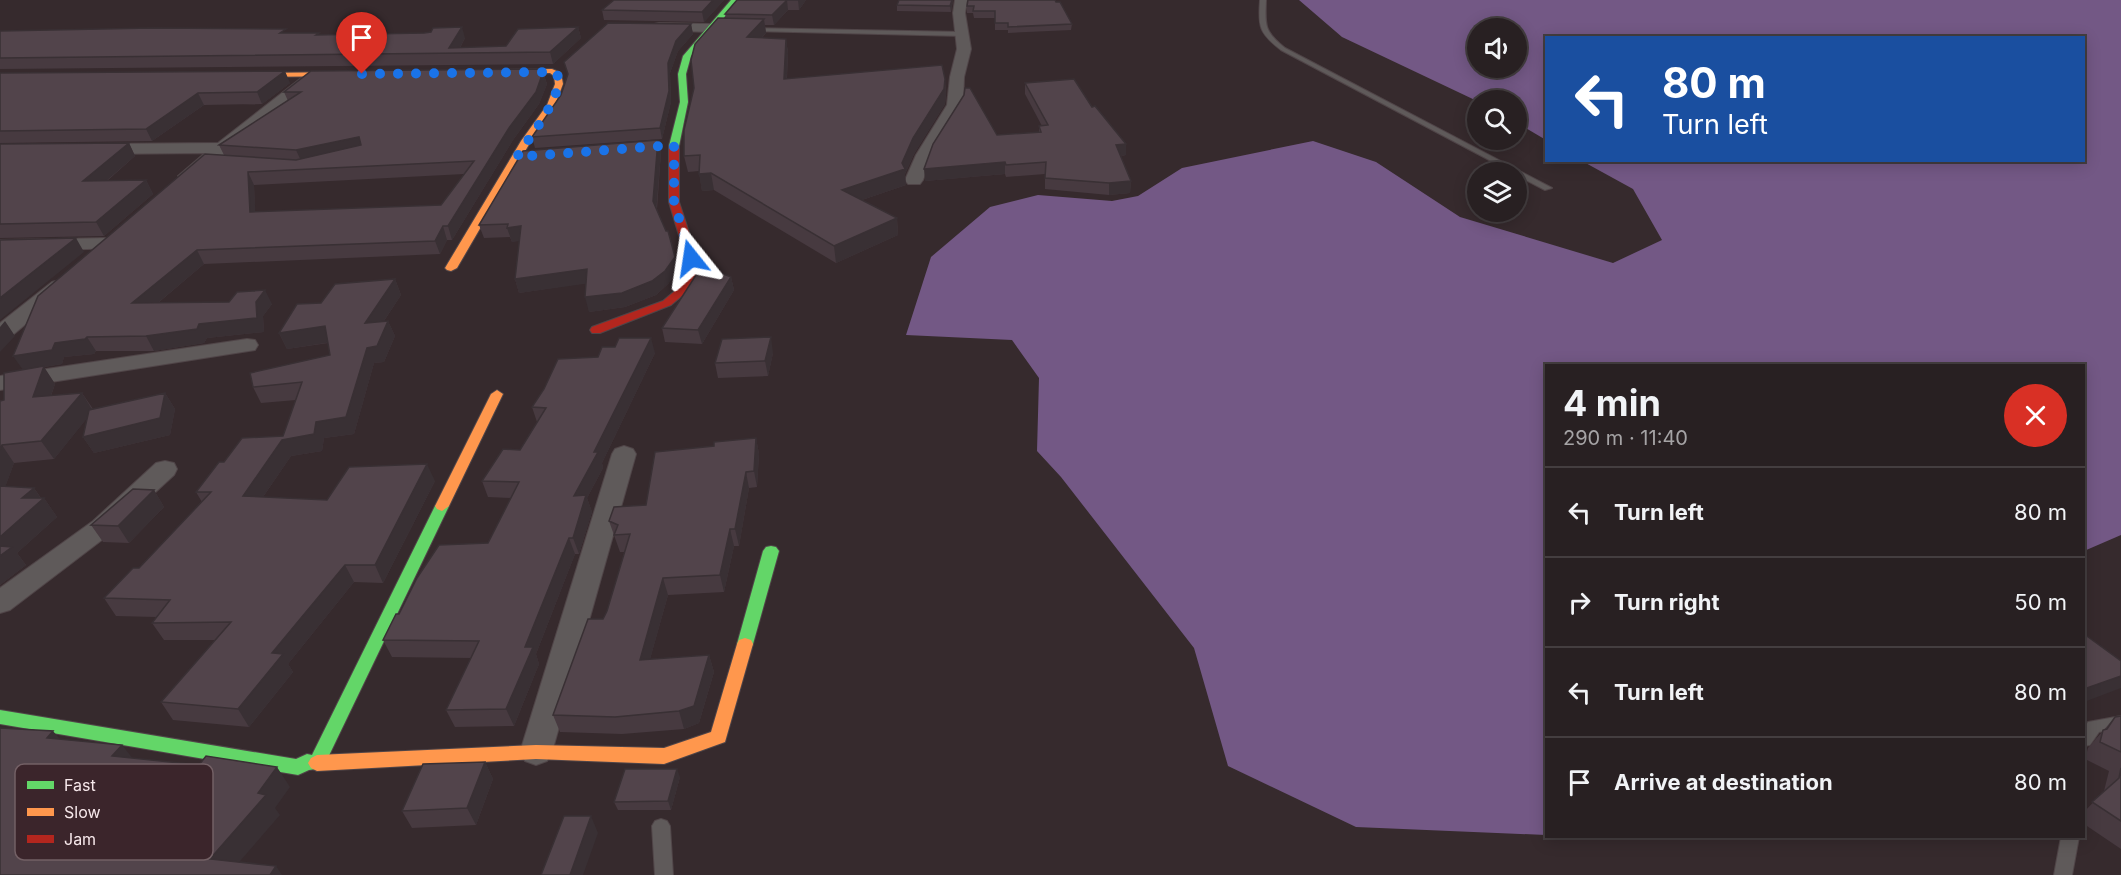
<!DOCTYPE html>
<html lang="en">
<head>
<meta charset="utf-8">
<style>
  body { margin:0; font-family:Inter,sans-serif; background:#342d2f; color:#f1f3f6; height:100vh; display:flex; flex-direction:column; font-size:22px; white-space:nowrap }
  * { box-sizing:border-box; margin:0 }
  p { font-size:20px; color:#a5a3a5 }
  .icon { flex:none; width:33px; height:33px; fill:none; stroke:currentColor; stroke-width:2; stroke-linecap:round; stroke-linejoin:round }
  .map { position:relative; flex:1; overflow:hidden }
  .panel { position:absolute; left:1545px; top:364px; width:540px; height:474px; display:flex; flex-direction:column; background:#282022; border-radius:0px; box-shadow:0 3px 15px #0003,0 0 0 2px #443e40 }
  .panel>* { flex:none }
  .guide { position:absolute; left:1545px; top:36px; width:540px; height:126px; border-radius:0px; box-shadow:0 3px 15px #0003,0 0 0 2px #443e40; background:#1a4fa0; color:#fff; overflow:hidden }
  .buttons { position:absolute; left:1467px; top:18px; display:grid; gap:12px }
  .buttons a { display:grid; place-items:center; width:60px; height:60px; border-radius:50%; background:#282022; box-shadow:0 3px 15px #0003,0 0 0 2px #443e40; font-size:30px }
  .pin { position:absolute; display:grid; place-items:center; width:51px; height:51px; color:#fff; margin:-62px -26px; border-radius:50% 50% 50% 0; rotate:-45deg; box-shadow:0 0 6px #0007 }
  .pin .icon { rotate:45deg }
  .me { position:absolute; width:66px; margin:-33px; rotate:345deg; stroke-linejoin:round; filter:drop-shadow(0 0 4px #0008) }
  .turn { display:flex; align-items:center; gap:21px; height:126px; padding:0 18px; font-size:27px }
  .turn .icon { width:78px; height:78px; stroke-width:2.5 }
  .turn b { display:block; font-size:42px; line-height:51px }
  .round { display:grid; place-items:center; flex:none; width:63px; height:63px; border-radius:32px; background:#342d2f }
  .headline { display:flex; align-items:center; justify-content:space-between; height:102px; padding:0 18px }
  h1 { font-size:36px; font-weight:700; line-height:45px }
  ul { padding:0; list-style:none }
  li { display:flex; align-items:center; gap:18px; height:90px; padding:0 18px; border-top:2px solid #443e40 }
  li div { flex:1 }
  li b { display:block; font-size:22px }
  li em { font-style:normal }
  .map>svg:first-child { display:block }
  .water { fill:#735885; fill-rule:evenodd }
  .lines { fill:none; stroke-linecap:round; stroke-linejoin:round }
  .lane-casing { stroke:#504548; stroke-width:2 }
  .street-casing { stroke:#504548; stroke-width:2 }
  .fast-casing { stroke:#504548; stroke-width:2 }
  .slow-casing { stroke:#504548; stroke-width:2 }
  .jam-casing { stroke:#504548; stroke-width:2 }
  .lane { fill:#5f5a5a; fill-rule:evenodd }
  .street { fill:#5f5a5a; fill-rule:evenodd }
  .fast { fill:#63d668; fill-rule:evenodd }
  .slow { fill:#ff974d; fill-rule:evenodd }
  .jam { fill:#b3261e; fill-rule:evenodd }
  .wall { fill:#473a40; fill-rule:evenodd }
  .shaded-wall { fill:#393034 }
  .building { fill:#52444b; stroke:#393034; stroke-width:1.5; fill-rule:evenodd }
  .route { stroke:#1a73e8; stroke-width:10; stroke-dasharray:0 18 }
  .key { fill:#3b252b; stroke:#736065; stroke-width:1.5 }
  .key-label { font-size:16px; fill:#f7e8eb }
</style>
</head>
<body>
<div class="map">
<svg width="2121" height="875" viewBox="0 0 2121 875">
  <rect width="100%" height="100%" fill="#362a2d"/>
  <!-- water -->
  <path class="water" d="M1299,0H2121V535L2084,551V366H1546V835L1356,827L1228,766L1194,648L1061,477L1037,451L1039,378L1012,340L906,335L931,257L990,207L1038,195L1112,201L1138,196L1182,168L1313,141L1376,162L1460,217L1613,263L1662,240L1633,189L1582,161L2084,160V38H1546V140L1517,123L1516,100L1477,101L1342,37ZM1478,28H1516V68H1478Z"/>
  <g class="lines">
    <defs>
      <path id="lane" d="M1260,0H1266C1265,26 1264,31 1285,48L1552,188L1545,190L1516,175V172H1512L1281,50C1259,33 1258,27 1260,0Z
        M752,28L963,32L966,34L963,36L750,31V29Z
        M2121,716V728L2099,732L2090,745L2084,746V728L2088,722Z
        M661,819L667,821L670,826L673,875H655L652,826L655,821Z
        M2061,837H2079L2072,875H2054Z"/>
      <path id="street" d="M955,0H967L965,13L971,49L964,77L963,105L932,155L923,180L920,184H908L905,180L916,155L947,105L950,77L957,49L953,13Z
        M659,23L710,24L717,28L710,32L654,30L652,27L654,24Z
        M310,74L315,75L317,78L315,81L193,180H181L178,176L205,153L99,154L91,149L99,144L218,143L305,75Z
        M110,238L117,240L119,244L117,248L0,252V240Z
        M59,280L66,282L69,286L66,290L8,339L0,340V323L52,282Z
        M247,339L255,340L258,345L255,350L0,390V376Z
        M624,446L633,449L636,454L552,752L547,761L536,765L525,761L520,752L612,454L615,449Z
        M165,461L174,463L177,469L174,475L111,533L10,610L0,613V588L93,521L156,463Z"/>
      <path id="fast" d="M731,0H739L691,56L686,74L688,102L679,146L671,148L669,146L680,102L678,74L683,56Z
        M442,501L449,506L323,768L309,770L298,775L0,724V710L296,759L307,754L312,755L435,506Z
        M771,546L776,547L779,551L753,644L751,648L745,650L739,648L737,644L763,551L766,547Z"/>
      <path id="slow" d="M552,69L561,73L563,84L555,105L531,141L457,268L451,271L447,270L445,268L521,141L547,105L555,84L554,76L550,73L500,74L496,72L500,70Z
        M352,72L356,74L355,76L242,77L238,75L242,73Z
        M497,390L503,394L449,506L442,511L437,509L435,506L491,394Z
        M745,638L751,640L753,644L725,742L664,764L536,759L317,771L311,768L308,763L311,758L317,755L536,745L664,748L711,732L737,644L739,640Z"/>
      <path id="jam" d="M674,143L679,146V202L701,269L684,294L671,305L600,333H592L590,330L592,327L663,301L676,290L689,269L669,202V146Z"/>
    </defs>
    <!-- lane casing -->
    <use href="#lane" class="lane-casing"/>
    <!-- street casing -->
    <use href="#street" class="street-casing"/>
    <!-- fast casing -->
    <use href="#fast" class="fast-casing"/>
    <!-- slow casing -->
    <use href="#slow" class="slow-casing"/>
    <!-- jam casing -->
    <use href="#jam" class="jam-casing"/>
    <!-- lane -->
    <use href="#lane" class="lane"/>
    <!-- street -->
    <use href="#street" class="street"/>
    <!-- fast -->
    <use href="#fast" class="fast"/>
    <!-- slow -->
    <use href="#slow" class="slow"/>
    <!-- jam -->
    <use href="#jam" class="jam"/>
  </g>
  <!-- wall -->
  <path class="wall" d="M614,0H724L704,22L604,20L602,10Z
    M737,0H806L799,10H788L774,25H765L766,33L762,38L786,39L788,53L787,78L945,79L946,94L945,104L914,154L905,174L906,185L862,200L897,218L898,235L836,263L714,190L702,191L699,171L688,172L684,156L726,18L725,14Z
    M953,0L951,12L897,11V5Z
    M1056,2L1072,24L1071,30L1008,33V30H995V18H974L973,13H967V6Z
    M691,24L693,34L678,51L670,73L671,102L662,139L535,148L532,137L561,95L568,75L564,62Z
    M578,27L581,38L553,64L0,69V31L287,33L320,35L465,38L460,48L506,46Z
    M543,72L547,84L539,104L513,140L452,240H447L440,254L204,264L158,303L272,304L263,316L264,332L207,338L204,343L154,351H96L94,354L64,357L62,364L44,367L55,384L51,396L82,393L93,409L165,393L175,409L170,435L94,453L83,437L87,418L54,459L14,463L5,487L34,488L41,498H44L57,517L17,553L26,565L0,585V401L4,400L22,370L224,155L219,145L288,101L284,92ZM464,174L441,205L255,212L254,185Z
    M0,73L290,83L262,104L204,105L152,141L0,143Z
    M1025,83L1092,107L1126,144V155L1121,156L1131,181L1130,193L1109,195L1045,189V174L1006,177L1005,174L925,181L997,135L1039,132V126H1042L1025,94Z
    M658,140L661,152L657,209L678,271L668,284L656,295L625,307L589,312L586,283L519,293L515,279L520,240L512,242L510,237L484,238L479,225Z
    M129,143L135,156L107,181L146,180L153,194L104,236L0,238V144Z
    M731,277L734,290L702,344L665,342L662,328Z
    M395,279L401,295L384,321H388L395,336L384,362L374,363L354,434L324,438L322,451L291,456L263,497L327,500L435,481L383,583L354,582L288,664L293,672L249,727L173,720L161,702L216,640H164L152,623L156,617L116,616L104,598L139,568L202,502L196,492L224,462L283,436L296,400L261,403L253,387L330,355L328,343L287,349L279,333L321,303Z
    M655,353L602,463L603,468L587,498L592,512L579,554H575L536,654L539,664L514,726L455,727L446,710L471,658L392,657L383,640L399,614L488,543L511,498L488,497L482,481L520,450L537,422L532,407L598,357Z
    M773,353L768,376L718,378L715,363Z
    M756,438L759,454L757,487L749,488L739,546H734L724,592L668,595L650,659L709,655L714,672L699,723L684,729L622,734L560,732L553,715L607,611L625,552H620L609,521L646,505L714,446Z
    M154,490L164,507L129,543L103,542L91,525Z
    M2121,716V849L2084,824V812L2104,791L2109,771L2085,759L2088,748L2115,717Z
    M485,762L493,779L476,825L412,828L402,811Z
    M680,777L671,810H618L614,802Z"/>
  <!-- shaded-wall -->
  <path class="shaded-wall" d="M713,0H724L704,22L702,12Z
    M787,0L788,10L774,25L772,15Z
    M798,0H806L799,10Z
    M952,0H953L951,12L950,6Z
    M764,19L766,33L749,51L747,37Z
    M691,24L693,34L678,51L670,73L671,102L662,139L660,128L668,63L676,41Z
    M462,27L465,38L457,53L449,48Z
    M578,27L581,38L553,64L550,52Z
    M786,39L788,53L786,93L784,79Z
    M285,71L290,83L262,104L257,92Z
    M543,72L547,84L539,104L513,140L452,240L448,226Z
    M945,79L946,94L945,104L914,154L905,174L906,185L844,206L842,190L902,163L913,138Z
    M198,93L204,105L152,141L146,129Z
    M359,137L364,150L302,163L296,150Z
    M658,140L661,152L656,214L653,201Z
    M129,143L135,156L91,194L83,181Z
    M1126,144V155L1116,157V145Z
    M1005,162V174L925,181L924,169Z
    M248,172L254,185L256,225L250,212Z
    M711,173L714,190L702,191L699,174Z
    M146,180L153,194L104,236L96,222Z
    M1131,181L1130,193L1109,195V183Z
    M897,218L898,235L836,263L834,246Z
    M443,226L447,240L440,254L435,241Z
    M521,226L526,240L512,242L507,228Z
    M76,238L84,252L0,320V298Z
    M197,250L204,264L141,317L132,303Z
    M675,257L678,271L668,284L656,295L625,307L589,312L585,297Z
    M587,269L591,283L519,293L515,279Z
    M731,277L734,290L702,344L698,330Z
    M395,279L401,295L372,339L365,323Z
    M265,290L272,304L263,316L264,332L207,338L204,343L154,351L146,336L199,324L256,302Z
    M5,321L15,336L0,352V327Z
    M388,321L395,336L384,362L374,363L354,434L324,438L322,451L291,456L252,513L243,496L282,440L316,422L367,348Z
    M325,326L332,342L287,349L279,333Z
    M87,337L96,351L94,354L64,357L62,364L44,367L55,384L44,415L33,397L23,370L13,356L55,343Z
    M771,337L773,353L768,376L765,361Z
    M651,338L655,353L602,463L603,468L587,498L592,512L579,554L573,538L574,496L594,452Z
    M82,393L93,411L54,459L41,441Z
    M165,393L175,409L170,435L94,453L83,437Z
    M756,438L759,454L757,487L754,471Z
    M2,445L14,463L0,501V450Z
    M427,464L435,481L383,583L375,565Z
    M746,472L749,488L739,546L735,529Z
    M34,488L42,500L44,498L57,517L17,553L26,565L0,585V537L22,498Z
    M154,490L164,507L129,543L118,526Z
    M730,529L734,546L724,592L720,575Z
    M569,538L575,554L536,654L539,664L514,726L506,709L525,647Z
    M345,565L354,582L288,664L293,672L249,727L238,709L272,653Z
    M663,578L668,595L645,677L640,660Z
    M709,655L714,672L699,723L684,729L679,711Z
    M2121,676V688L2084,702V689Z
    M53,731L70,751L47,738Z
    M122,745L138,765L112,756Z
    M485,762L493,779L476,825L467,808Z
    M277,767L290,787L275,808L280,815L228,875L210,859Z
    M677,769L680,777L671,810L668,801Z
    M591,816L598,833L583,875H570Z
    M276,866L282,875H270Z"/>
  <!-- building -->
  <path class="building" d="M614,0H713L702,12L602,10Z
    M737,0H798H787L772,15L725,14Z
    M899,0H952L950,6L897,5Z
    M968,0H1055L1056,2H1060L1072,24L1008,27V23H995V11H973L974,6H967Z
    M718,18L764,19L747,37L786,39L784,79L942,65L945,79L944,89L913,138L902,163L905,169L842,190L897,218L834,246L711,173L699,174L700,155L684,156V130L694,88L691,60L695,44Z
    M608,23L691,24L676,41L668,63L669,91L660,128L532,137L561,95L568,74L564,62Z
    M462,27L449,48L506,46L518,29L578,27L550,52L0,58V31L152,28L286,29L280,33H319L316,35L424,33L431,32L433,28Z
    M542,69L543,72L536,92L509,128L448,226H443L435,241L197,250L132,303L229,302L237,292L265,290L256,302L257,318L199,324L197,329L146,336L87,337L85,339L55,343L52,350L13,356L38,296L205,154L296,160L361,145L359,137L296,150L219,145L301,92H284L311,71ZM474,161L441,205L250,212L248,172Z
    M285,71L257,92L198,93L146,129L0,131V73Z
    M1074,79L1092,107L1095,106L1126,144L1116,145L1131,181L1109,183L1045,178L1046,162L1006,165L1005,162L924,169L933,144L964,95L965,88H970L997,135L1041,132L1039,126L1048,125L1025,83Z
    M658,140L653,201L666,231H668L675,257L665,271L652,281L622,293L585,297L587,269L515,279L521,226L507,228L508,224L479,225L523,151Z
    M129,143L83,181L146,180L96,222L0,224V144Z
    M76,238L0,298V240Z
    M708,268L731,277L698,330L662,328L696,275Z
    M395,279L365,323L388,321L377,346L367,348L346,417L316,422L314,434L282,440L243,496L327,500L349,467L427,464L375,565H345L272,653L283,654L238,709L161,702L231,622L152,623L170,600L104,598L133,568H139L211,492H196L219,462H224L242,438L283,436L302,382L253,387L250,373L330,355L325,326L279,333L297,304L321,303L335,284Z
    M771,337L765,361L715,363L722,339Z
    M619,338H651L594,452H598L574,496L586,495L573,538H569L525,647H533L506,709L446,710L479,641L383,640L396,614H399L417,578L439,545L488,543L519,482L482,481L503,449L520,450L546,408L532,407L544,389L558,359L598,357L602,347H615Z
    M44,366L33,397L82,393L41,441L2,445L0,450V401L4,400V373Z
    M165,393L160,418L83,437L89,410Z
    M756,438L754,471L746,472L735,529H730L720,575L663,578L640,660L709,655L694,706L679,711L615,717L553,715L588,619H603L607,611L630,534L614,535L618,525L609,521L614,507L646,505L655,452L714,446V442Z
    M0,486L34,488L22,498H44L0,537Z
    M133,489L154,490L118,526L91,525Z
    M0,546L12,547L0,556Z
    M2084,634L2121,661V676L2084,689Z
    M2121,716V752L2100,742L2103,730L2107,729L2115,717Z
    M0,728L53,731L47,738L122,745L112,756L199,765L206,756L277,767L258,793L266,795L210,859L276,866L270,875H0Z
    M485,762L467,808L402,811L423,764Z
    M2121,768V821L2092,802L2119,778Z
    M625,769H677L668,801L614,802Z
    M564,816H591L570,875H541Z"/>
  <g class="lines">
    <!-- route -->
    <path class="route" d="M362,74L556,72C568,92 528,138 517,157L674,145V202L691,258"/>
  </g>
  <!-- legend -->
  <rect x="15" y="764" width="198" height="96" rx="9" class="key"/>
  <rect x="27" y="781" width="27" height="8" fill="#63d668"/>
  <rect x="27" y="808" width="27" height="8" fill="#ff974d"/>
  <rect x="27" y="835" width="27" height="8" fill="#b3261e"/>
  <g class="key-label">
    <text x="64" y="791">Fast</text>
    <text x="64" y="818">Slow</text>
    <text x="64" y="845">Jam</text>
  </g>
</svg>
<div class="buttons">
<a><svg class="icon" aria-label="sound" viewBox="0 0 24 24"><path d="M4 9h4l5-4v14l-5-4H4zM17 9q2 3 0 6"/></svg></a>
<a><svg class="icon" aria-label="search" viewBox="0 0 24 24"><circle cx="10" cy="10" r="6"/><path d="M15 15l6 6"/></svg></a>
<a><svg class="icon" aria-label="layers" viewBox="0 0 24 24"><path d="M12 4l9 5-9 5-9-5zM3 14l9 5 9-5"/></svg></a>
</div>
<div class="pin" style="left:362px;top:74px;background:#d93025"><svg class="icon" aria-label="arrive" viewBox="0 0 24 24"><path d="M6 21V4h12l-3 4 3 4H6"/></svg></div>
<svg class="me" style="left:691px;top:258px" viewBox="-20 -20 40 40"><path d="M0-17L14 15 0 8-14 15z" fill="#1a73e8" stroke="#fff" stroke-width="4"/></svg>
<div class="guide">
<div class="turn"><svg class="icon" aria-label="left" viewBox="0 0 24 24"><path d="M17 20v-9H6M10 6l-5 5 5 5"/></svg><div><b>80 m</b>Turn left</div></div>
</div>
<section class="panel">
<div class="headline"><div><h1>4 min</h1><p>290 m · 11:40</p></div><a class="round" style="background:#d93025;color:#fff"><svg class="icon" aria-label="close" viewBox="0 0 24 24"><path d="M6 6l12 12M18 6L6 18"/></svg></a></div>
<ul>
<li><svg class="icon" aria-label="left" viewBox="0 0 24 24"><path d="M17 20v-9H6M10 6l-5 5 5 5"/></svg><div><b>Turn left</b></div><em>80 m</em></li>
<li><svg class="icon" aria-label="right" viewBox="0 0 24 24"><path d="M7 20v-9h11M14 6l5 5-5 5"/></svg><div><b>Turn right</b></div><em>50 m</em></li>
<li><svg class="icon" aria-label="left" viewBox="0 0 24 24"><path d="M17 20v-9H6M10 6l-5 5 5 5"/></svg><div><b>Turn left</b></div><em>80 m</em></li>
<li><svg class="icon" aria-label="arrive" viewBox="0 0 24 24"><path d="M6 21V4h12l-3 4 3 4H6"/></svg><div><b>Arrive at destination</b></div><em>80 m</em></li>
</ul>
</section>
</div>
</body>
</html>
